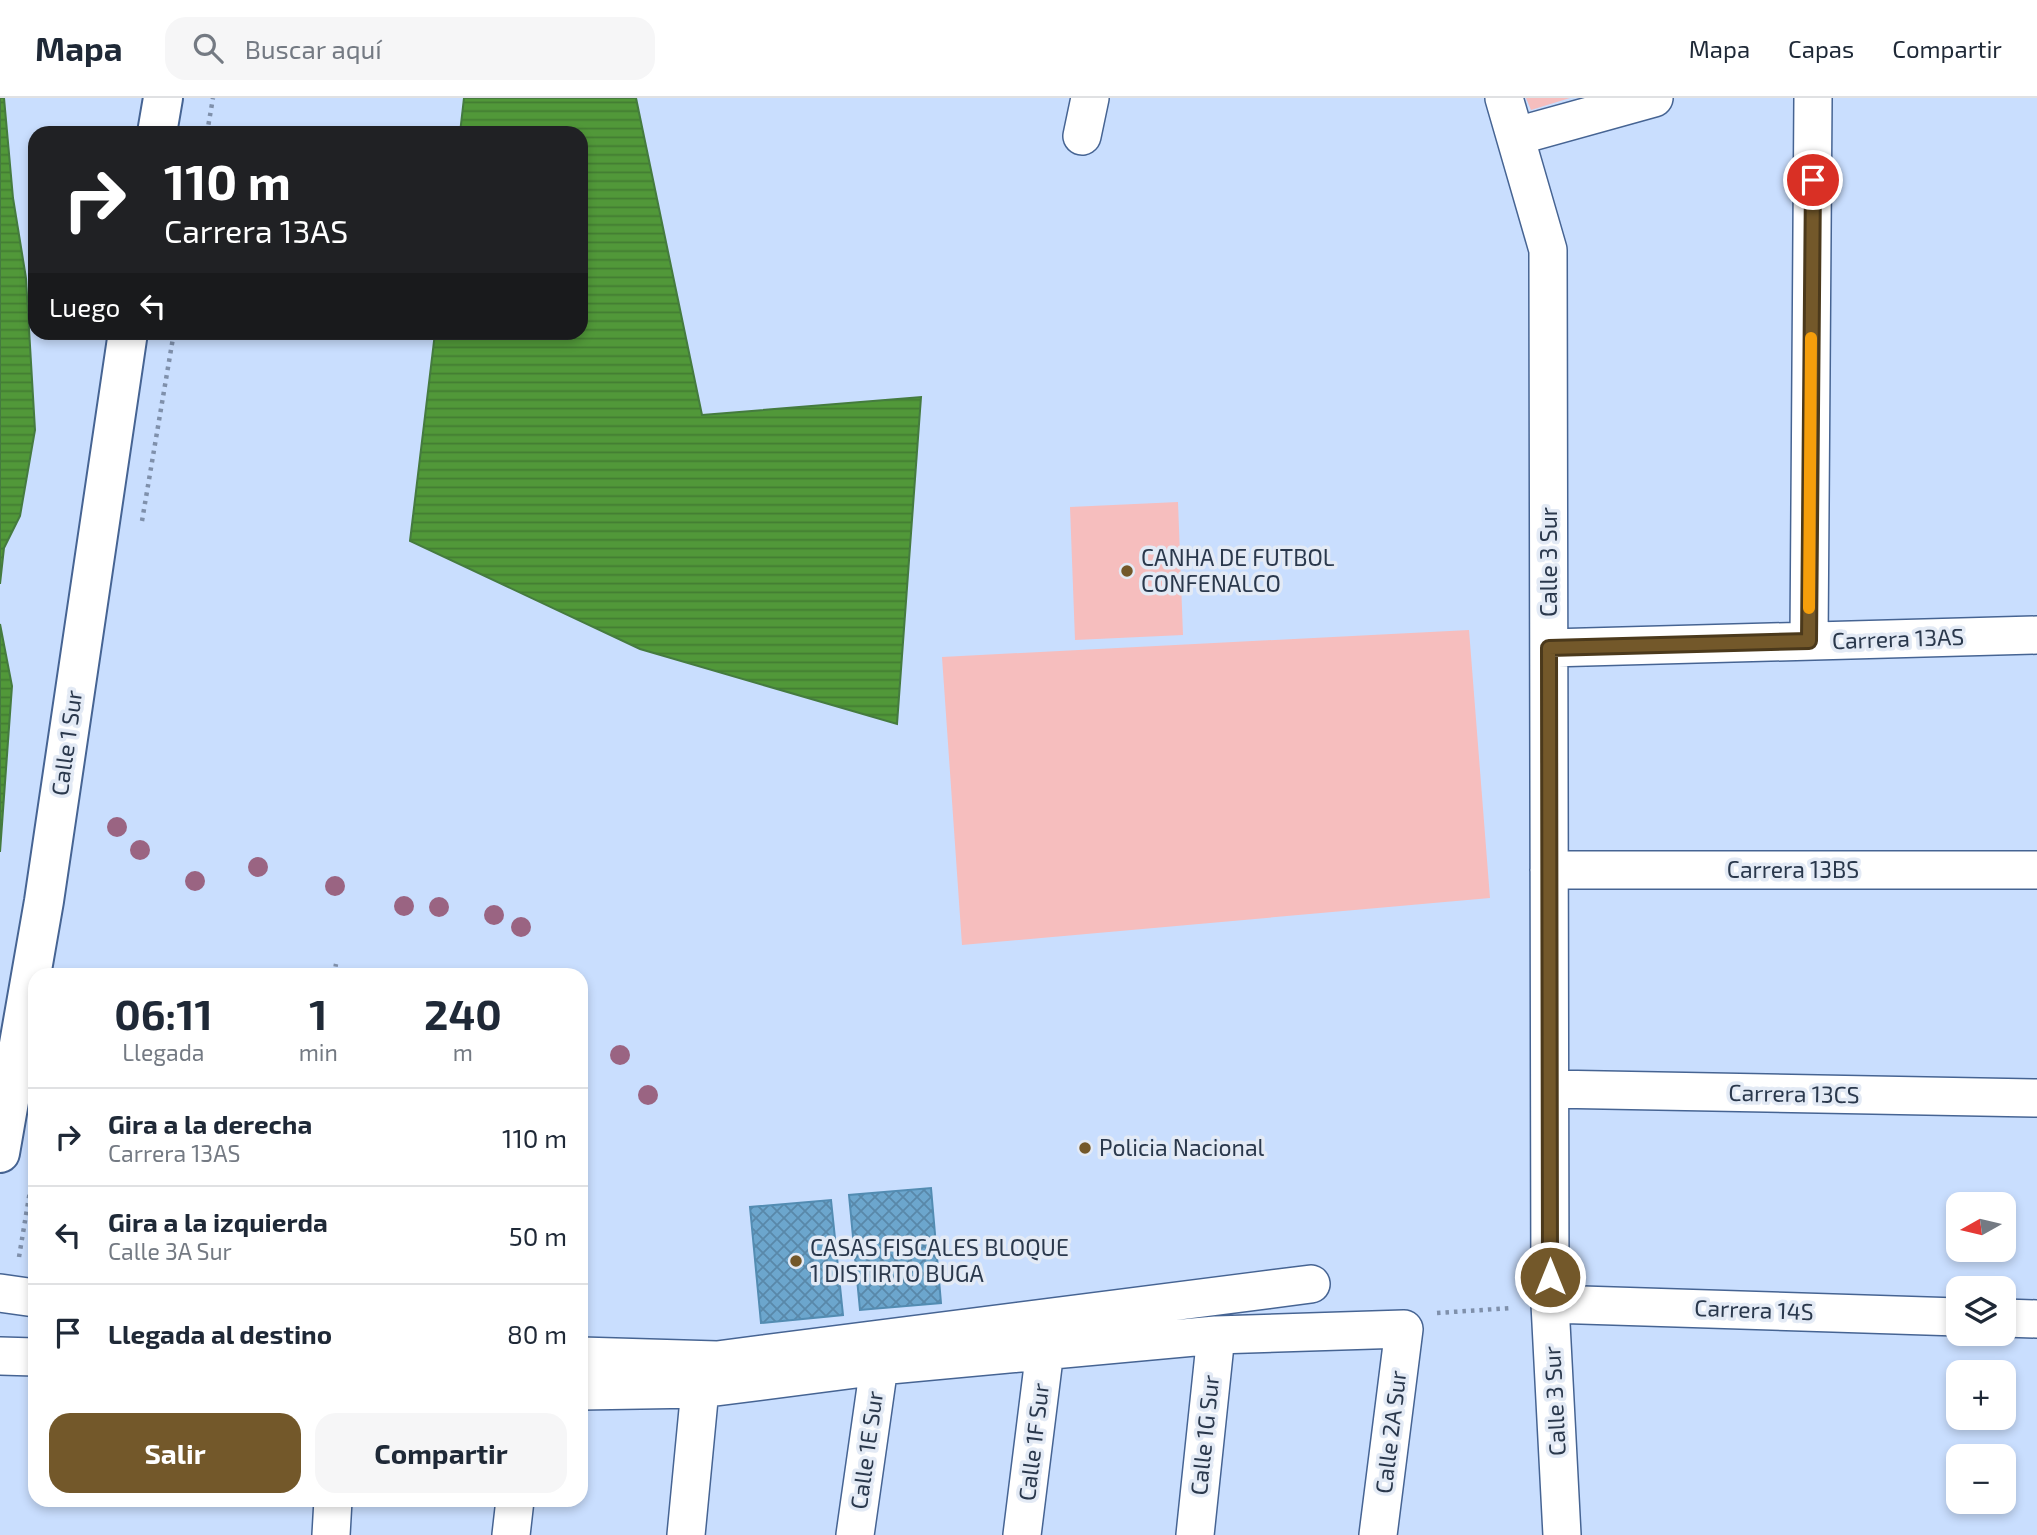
<!DOCTYPE html>
<html lang="es">
<head>
<meta charset="utf-8">
<style>
  body { margin:0; font-family:"Exo 2",sans-serif; background:#f6f6f7; color:#1f2937; height:100vh; display:flex; flex-direction:column; font-size:26px; white-space:nowrap }
  * { box-sizing:border-box; margin:0 }
  p { font-size:23px; color:#747a83 }
  .icon { flex:none; width:38px; height:38px; fill:none; stroke:currentColor; stroke-width:2; stroke-linecap:round; stroke-linejoin:round }
  .map { position:relative; flex:1; overflow:hidden }
  .details { position:absolute; left:28px; top:870px; width:560px; height:539px; display:flex; flex-direction:column; background:#fff; border-radius:21px; box-shadow:0 4px 10px #0003 }
  .details>* { flex:none }
  .hud { position:absolute; left:28px; top:28px; width:560px; height:214px; border-radius:21px; box-shadow:0 4px 10px #0003; background:#202124; color:#fff; overflow:hidden }
  .needle { width:46px; rotate:262deg }
  .fabs { position:absolute; left:1946px; top:1094px; display:grid; gap:14px }
  .fabs a { display:grid; place-items:center; width:70px; height:70px; border-radius:14px; background:#fff; box-shadow:0 4px 10px #0003; font-size:35px }
  .pin { position:absolute; display:grid; place-items:center; width:60px; height:60px; color:#fff; margin:-30px; border:4px solid #fff; border-radius:50%; box-shadow:0 2px 7px #0007 }
  .me { position:absolute; width:77px; margin:-38px; rotate:0deg; stroke-linejoin:round; filter:drop-shadow(0 0 5px #0008) }
  .turn { display:flex; align-items:center; gap:24px; height:147px; padding:0 21px; font-size:32px }
  .turn .icon { width:91px; height:91px; stroke-width:2.5 }
  .turn b { display:block; font-size:49px; line-height:60px }
  .then { display:flex; align-items:center; height:66px; padding:0 21px; background:#0003; gap:14px; font-size:26px }
  .eta { display:flex; justify-content:space-evenly; align-items:center; height:119px; text-align:center }
  .eta b { font-size:42px; font-weight:700; line-height:49px }
  .primary-button { display:flex; gap:14px; margin-top:auto; padding:14px 21px }
  .primary-button a { flex:1; height:80px; border-radius:21px; background:#73582a; color:#fff; font-size:28px; font-weight:700; line-height:80px; text-align:center }
  .primary-button a+a { background:#f6f6f7; color:#1f2937 }
  ul { padding:0; list-style:none }
  li { display:flex; align-items:center; gap:21px; height:98px; padding:0 21px; border-top:2px solid #e0e1e3 }
  li div { flex:1 }
  li b { display:block; font-size:26px }
  li em { font-style:normal }
  header { display:flex; align-items:center; gap:42px; box-sizing:border-box; height:98px; padding:0 35px; background:#fff; border-bottom:2px solid #e0e1e3 }
  header strong { font-size:33px }
  nav { display:flex; gap:38px; margin-inline-start:auto; font-size:24px }
  .search { width:490px; height:63px; background:#f6f6f7; display:flex; align-items:center; gap:18px; box-sizing:border-box; padding:0 24px; border-radius:21px; color:#747a83; font-size:26px }
  .map>svg:first-child { display:block }
  .pitch { fill:#f6bebe }
  .water { fill:url(#water-rules); stroke:#457b3f; stroke-width:2 }
  .building { fill:url(#building-cross-hatch); stroke:#538cb2; stroke-width:2 }
  .lines { fill:none; stroke-linecap:round; stroke-linejoin:round }
  .minor-casing { stroke:#466493; stroke-width:40 }
  .major-casing { stroke:#466493; stroke-width:42 }
  .path { stroke:#7f90ab; stroke-width:4.5; stroke-dasharray:3.5 5; stroke-linecap:butt }
  .minor { stroke:#fff; stroke-width:37 }
  .major { stroke:#fff; stroke-width:38 }
  .tree { fill:#9a6482 }
  .route-casing { stroke:#4b391b; stroke-width:18 }
  .route { stroke:#73582a; stroke-width:12 }
  .slow { stroke:#f59e0b; stroke-width:12 }
  .poi-dot { fill:#73582a; stroke:#e3eaf5; stroke-width:2.5 }
  .labels { text-anchor:middle; stroke-width:7; stroke-linejoin:round; paint-order:stroke }
  .poi-label { font-size:23px; fill:#2a384c; stroke:#e3eaf5; text-anchor:start }
  .street-label { font-size:23px; fill:#2a384c; stroke:#e3eaf5 }
</style>
</head>
<body>
<header>
<strong>Mapa</strong>
<div class="search"><svg class="icon" aria-label="search" viewBox="0 0 24 24"><circle cx="10" cy="10" r="6"/><path d="M15 15l6 6"/></svg>Buscar aquí</div>
<nav><a>Mapa</a><a>Capas</a><a>Compartir</a></nav>
</header>
<div class="map">
<svg width="2037" height="1437" viewBox="0 0 2037 1437">
  <defs>
    <pattern id="water-rules" width="6" height="5" patternUnits="userSpaceOnUse" patternTransform="scale(1.75)"><rect width="6" height="5" fill="#519839"/><path d="M0 2.5h6" fill="none" stroke="#437d32"/></pattern>
    <pattern id="building-cross-hatch" width="8" height="8" patternUnits="userSpaceOnUse" patternTransform="scale(1.75)"><rect width="8" height="8" fill="#6ca6cd"/><path d="M0 0l8 8M0 8l8-8" fill="none" stroke="#5988a9"/></pattern>
  </defs>
  <rect width="100%" height="100%" fill="#c9defe"/>
  <!-- pitch -->
  <path class="pitch" d="M1526,0H1570L1531,12Z
    M1178,404L1183,537L1075,542L1070,409Z
    M1469,532L1490,800L962,847L942,559Z"/>
  <!-- water -->
  <path class="water" d="M0,0H4L13,100L26,180L35,332L20,418L4,450L0,486Z
    M464,0H636L702,317L921,299L897,626L640,551L410,443L435,235L581,234V35H460Z
    M0,526L12,588L0,754Z"/>
  <!-- building -->
  <path class="building" d="M931,1090L941,1205L860,1212L849,1097Z
    M831,1102L843,1217L761,1225L750,1109Z"/>
  <g class="lines">
    <defs>
      <path id="minor" d="M1504,0L1548,152L1550,1206L1562,1437
        M1082,38L1090,0
        M1517,38L1654,0
        M1809,543L1813,0
        M1549,550L2037,537
        M1549,772H2037
        M1550,991L2037,1000
        M0,1195L35,1200
        M1550,1206L1958,1219
        M2004,1220L2037,1221
        M0,1258L35,1259
        M581,1258L717,1262L1311,1186
        M581,1293L700,1291L879,1268L1216,1237L1404,1231L1378,1437
        M331,1437L333,1402
        M511,1437L515,1402
        M686,1437L700,1291
        M855,1437L879,1268
        M1022,1437L1045,1252
        M1195,1437L1216,1237"/>
      <path id="major" d="M157,35L163,0
        M0,1055L44,803L128,234"/>
    </defs>
    <!-- minor casing -->
    <use href="#minor" class="minor-casing"/>
    <!-- major casing -->
    <use href="#major" class="major-casing"/>
    <!-- path -->
    <path class="path" d="M207,35L213,0
      M142,423L174,234
      M334,877L336,866
      M19,1159L33,1075
      M1437,1215L1512,1210"/>
    <!-- minor -->
    <use href="#minor" class="minor"/>
    <!-- major -->
    <use href="#major" class="major"/>
  </g>
  <!-- trees -->
  <g class="tree">
    <circle cx="117" cy="729" r="10"/>
    <circle cx="140" cy="752" r="10"/>
    <circle cx="258" cy="769" r="10"/>
    <circle cx="195" cy="783" r="10"/>
    <circle cx="335" cy="788" r="10"/>
    <circle cx="404" cy="808" r="10"/>
    <circle cx="439" cy="809" r="10"/>
    <circle cx="494" cy="817" r="10"/>
    <circle cx="521" cy="829" r="10"/>
    <circle cx="620" cy="957" r="10"/>
    <circle cx="648" cy="997" r="10"/>
  </g>
  <g class="lines">
    <defs>
      <path id="route" d="M1550,1179L1549,550L1809,543L1813,82"/>
    </defs>
    <!-- route casing -->
    <use href="#route" class="route-casing"/>
    <!-- route -->
    <use href="#route" class="route"/>
    <!-- slow -->
    <path class="slow" d="M1809,510L1811,240"/>
  </g>
  <!-- markers -->
  <g class="poi-dot">
    <circle cx="1127" cy="473" r="7"/>
    <circle cx="1085" cy="1050" r="7"/>
    <circle cx="796" cy="1163" r="7"/>
  </g>
  <g class="labels">
    <!-- poi labels -->
    <g class="poi-label">
      <text x="1141" y="468">CANHA DE FUTBOL<tspan x="1141" dy="26">CONFENALCO</tspan></text>
      <text x="1099" y="1058">Policia Nacional</text>
      <text x="810" y="1158">CASAS FISCALES BLOQUE<tspan x="810" dy="26">1 DISTIRTO BUGA</tspan></text>
    </g>
    <!-- street labels -->
    <g class="street-label">
      <text transform="translate(1549 464) rotate(-90)" y="8">Calle 3 Sur</text>
      <text transform="translate(1898 541) rotate(-2)" y="8">Carrera 13AS</text>
      <text transform="translate(67 645) rotate(-82)" y="8">Calle 1 Sur</text>
      <text x="1793" y="780">Carrera 13BS</text>
      <text transform="translate(1794 996) rotate(1)" y="8">Carrera 13CS</text>
      <text transform="translate(1754 1212) rotate(2)" y="8">Carrera 14S</text>
      <text transform="translate(1555 1303) rotate(-93)" y="8">Calle 3 Sur</text>
      <text transform="translate(1391 1334) rotate(-83)" y="8">Calle 2A Sur</text>
      <text transform="translate(1205 1337) rotate(-84)" y="8">Calle 1G Sur</text>
      <text transform="translate(1034 1344) rotate(-83)" y="8">Calle 1F Sur</text>
      <text transform="translate(867 1352) rotate(-82)" y="8">Calle 1E Sur</text>
    </g>
  </g>
</svg>
<div class="fabs">
<a><svg class="needle" viewBox="-14 -14 28 28"><path d="M0-13l5 13h-10z" fill="#e53935"/><path d="M0 13l5-13h-10z" fill="#747a83"/></svg></a>
<a><svg class="icon" aria-label="layers" viewBox="0 0 24 24"><path d="M12 4l9 5-9 5-9-5zM3 14l9 5 9-5"/></svg></a>
<a>+</a>
<a>−</a>
</div>
<div class="pin" style="left:1813px;top:82px;background:#d93025"><svg class="icon" aria-label="arrive" viewBox="0 0 24 24"><path d="M6 21V4h12l-3 4 3 4H6"/></svg></div>
<svg class="me" style="left:1550px;top:1179px" viewBox="-20 -20 40 40"><circle r="17" fill="#73582a" stroke="#fff" stroke-width="3"/><path d="M0-11L8 9 0 5-8 9z" fill="#fff"/></svg>
<div class="hud">
<div class="turn"><svg class="icon" aria-label="right" viewBox="0 0 24 24"><path d="M7 20v-9h11M14 6l5 5-5 5"/></svg><div><b>110 m</b>Carrera 13AS</div></div>
<div class="then">Luego<svg class="icon" aria-label="left" viewBox="0 0 24 24"><path d="M17 20v-9H6M10 6l-5 5 5 5"/></svg></div>
</div>
<section class="details">
<div class="eta">
<div><b>06:11</b><p>Llegada</p></div>
<div><b>1</b><p>min</p></div>
<div><b>240</b><p>m</p></div>
</div>
<ul>
<li><svg class="icon" aria-label="right" viewBox="0 0 24 24"><path d="M7 20v-9h11M14 6l5 5-5 5"/></svg><div><b>Gira a la derecha</b><p>Carrera 13AS</p></div><em>110 m</em></li>
<li><svg class="icon" aria-label="left" viewBox="0 0 24 24"><path d="M17 20v-9H6M10 6l-5 5 5 5"/></svg><div><b>Gira a la izquierda</b><p>Calle 3A Sur</p></div><em>50 m</em></li>
<li><svg class="icon" aria-label="arrive" viewBox="0 0 24 24"><path d="M6 21V4h12l-3 4 3 4H6"/></svg><div><b>Llegada al destino</b></div><em>80 m</em></li>
</ul>
<div class="primary-button"><a>Salir</a><a>Compartir</a></div>
</section>
</div>
</body>
</html>
